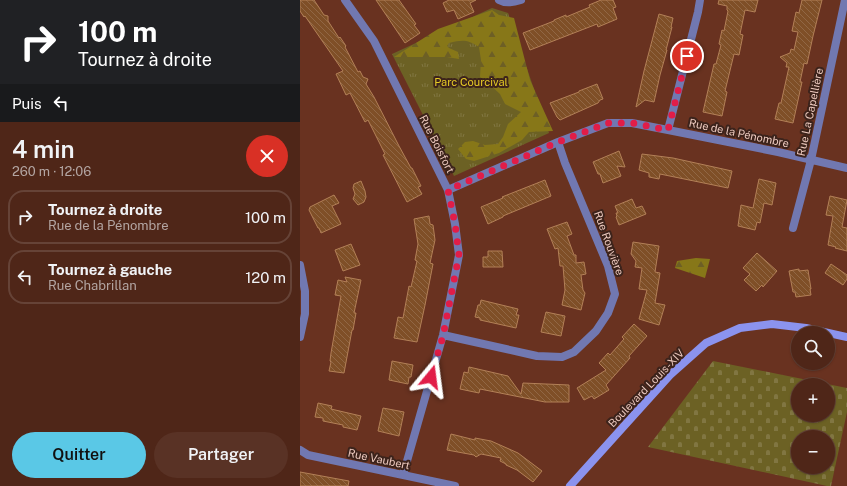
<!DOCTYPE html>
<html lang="fr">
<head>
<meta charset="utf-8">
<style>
  body { margin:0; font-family:"Public Sans",sans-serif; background:#593225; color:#f1f3f6; height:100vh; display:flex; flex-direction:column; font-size:15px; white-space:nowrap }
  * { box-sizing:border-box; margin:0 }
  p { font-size:13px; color:#b3a5a2 }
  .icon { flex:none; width:22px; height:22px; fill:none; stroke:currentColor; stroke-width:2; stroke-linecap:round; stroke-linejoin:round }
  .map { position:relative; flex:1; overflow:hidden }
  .sheet { display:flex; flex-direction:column; background:#4f2618; width:300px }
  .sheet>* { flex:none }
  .top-card { background:#202124; color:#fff; overflow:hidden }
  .tools { position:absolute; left:491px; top:326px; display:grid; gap:8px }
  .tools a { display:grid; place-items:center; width:44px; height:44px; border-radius:50%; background:#4f2618; box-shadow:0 1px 3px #0004,0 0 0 1px #664337; font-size:20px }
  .pin { position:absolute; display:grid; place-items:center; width:34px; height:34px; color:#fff; margin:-17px; border:2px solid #fff; border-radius:50%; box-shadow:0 1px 4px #0007 }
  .me { position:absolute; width:44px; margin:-22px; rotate:16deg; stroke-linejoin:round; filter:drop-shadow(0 0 3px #0008) }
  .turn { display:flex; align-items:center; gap:14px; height:84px; padding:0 12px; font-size:18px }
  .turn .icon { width:52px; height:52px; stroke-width:2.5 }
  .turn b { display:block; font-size:28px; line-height:34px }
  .then { display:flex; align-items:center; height:38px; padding:0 12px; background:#0003; gap:8px; font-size:15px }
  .round { display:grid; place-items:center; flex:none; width:42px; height:42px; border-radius:21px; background:#593225 }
  .headline { display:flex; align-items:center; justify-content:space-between; height:68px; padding:0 12px }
  h1 { font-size:24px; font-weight:600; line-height:30px }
  .primary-button { display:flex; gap:8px; margin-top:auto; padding:8px 12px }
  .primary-button a { flex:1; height:46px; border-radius:24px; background:#5ac8e6; color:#111; font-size:16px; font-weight:600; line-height:46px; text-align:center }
  .primary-button a+a { background:#593225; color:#f1f3f6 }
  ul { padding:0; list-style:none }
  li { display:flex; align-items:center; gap:12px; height:54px; margin:0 8px 6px; padding:0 4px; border:2px solid #664337; border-radius:16px }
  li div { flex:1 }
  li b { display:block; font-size:15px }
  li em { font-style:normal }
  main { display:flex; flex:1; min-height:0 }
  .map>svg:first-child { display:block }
  .grass { fill:url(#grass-tufts) }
  .forest { fill:url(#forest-firs) }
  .cemetery { fill:url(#cemetery-stones); fill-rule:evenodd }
  .building { fill:url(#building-back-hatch); stroke:#b38057 }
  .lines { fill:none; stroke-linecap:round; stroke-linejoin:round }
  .street { stroke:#7178b1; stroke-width:8 }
  .secondary { stroke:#8b93ee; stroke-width:8 }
  .route { stroke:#e11d48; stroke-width:7; stroke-dasharray:0 12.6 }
  .labels { text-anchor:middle; stroke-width:4; stroke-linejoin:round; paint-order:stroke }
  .park-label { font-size:11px; fill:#e7cb25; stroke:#3c231b }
  .street-label { font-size:11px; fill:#ecc9be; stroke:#3c231b }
</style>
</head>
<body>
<main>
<section class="sheet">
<div class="top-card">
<div class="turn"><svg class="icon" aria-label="right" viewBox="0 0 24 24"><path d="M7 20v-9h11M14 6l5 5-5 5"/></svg><div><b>100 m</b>Tournez à droite</div></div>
<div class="then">Puis<svg class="icon" aria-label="left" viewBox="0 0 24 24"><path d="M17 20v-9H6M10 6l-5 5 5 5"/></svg></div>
</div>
<div class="headline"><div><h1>4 min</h1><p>260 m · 12:06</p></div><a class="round" style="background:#d93025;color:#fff"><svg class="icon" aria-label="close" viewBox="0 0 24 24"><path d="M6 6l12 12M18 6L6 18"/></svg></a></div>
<ul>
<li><svg class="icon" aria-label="right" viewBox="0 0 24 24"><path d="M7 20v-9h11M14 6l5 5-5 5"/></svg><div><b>Tournez à droite</b><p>Rue de la Pénombre</p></div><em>100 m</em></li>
<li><svg class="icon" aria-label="left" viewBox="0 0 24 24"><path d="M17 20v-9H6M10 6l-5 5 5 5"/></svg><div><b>Tournez à gauche</b><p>Rue Chabrillan</p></div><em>120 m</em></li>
</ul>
<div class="primary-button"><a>Quitter</a><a>Partager</a></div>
</section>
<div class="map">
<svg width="547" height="486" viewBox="0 0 547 486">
  <defs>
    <pattern id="grass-tufts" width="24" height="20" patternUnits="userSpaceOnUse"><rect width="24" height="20" fill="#6c6124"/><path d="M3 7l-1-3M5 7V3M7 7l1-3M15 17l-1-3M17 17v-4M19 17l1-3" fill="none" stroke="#817642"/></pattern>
    <pattern id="forest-firs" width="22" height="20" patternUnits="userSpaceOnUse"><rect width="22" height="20" fill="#877718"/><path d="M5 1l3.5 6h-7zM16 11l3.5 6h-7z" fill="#6d5f25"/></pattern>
    <pattern id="cemetery-stones" width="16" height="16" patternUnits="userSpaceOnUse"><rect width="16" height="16" fill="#6c6124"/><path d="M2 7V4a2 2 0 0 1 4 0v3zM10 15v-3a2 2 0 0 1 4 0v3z" fill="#817642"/></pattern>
    <pattern id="building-back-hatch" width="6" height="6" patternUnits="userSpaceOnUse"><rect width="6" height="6" fill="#7f4f27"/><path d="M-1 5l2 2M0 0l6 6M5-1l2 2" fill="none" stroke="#916745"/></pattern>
  </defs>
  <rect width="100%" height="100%" fill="#693220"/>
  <!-- grass -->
  <path class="grass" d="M192,8L208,13L249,133L154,176L92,54Z"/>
  <!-- forest -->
  <path class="forest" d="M192,10L199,15L214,18L230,80L253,131L229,132L222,140L199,153L174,161L166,159L158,149L165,142L173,141L185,145L198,144L203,137L208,124L221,112L205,104L200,94L188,83L180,77L181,60L179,47C167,39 162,40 149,43L147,46L149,48L158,52L159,59L147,57H94L138,29Z
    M396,258L410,259L405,278L375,268L377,261Z"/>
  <!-- cemetery -->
  <path class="cemetery" d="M413,361L547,388V412L531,486H527L348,447ZM498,385H528V415H498ZM498,437H528V467H498Z"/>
  <!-- building -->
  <path class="building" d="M0,0H14L24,15L28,16V21L39,38L40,37L46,46L45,47L58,72L60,71L63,77L68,79L66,84L74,97L99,146L111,168H112L121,186L118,187L122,194L107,202L83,155L85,154L68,120L65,122L50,93L46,95L36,74L43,71L5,16L4,17L0,11Z
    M76,0H99L116,24L114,25L120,33L105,43Z
    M149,0H176L170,3L174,12L158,19L154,10L147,12L143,3Z
    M301,0H313L316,7L313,8L317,19L298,27L297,24L230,50L223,33L254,21V20L266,15V17L290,7L289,5Z
    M419,0H458L455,12L445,10L440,34L443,35L439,55L434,54L425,91L427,92L422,116L403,112L414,64H416L421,45L419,44L422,30L424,31L428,11L427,10V6L418,4Z
    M502,0H522L513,36L507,64L504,63L500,82H502L493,123L475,119L479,103H481L489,67H486L487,63L480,57L490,53L491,49L494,50L498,32L492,31L496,12L499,13Z
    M359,14L373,18L371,27H372L366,50H367L360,75L354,102L345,100L336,107L344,71Z
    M297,84L303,99L300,100L298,103L260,120L257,117L250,103L279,92V91Z
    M319,151L325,167L317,166L321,176L303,183L300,174H298L293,162Z
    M342,154L373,158L432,171L428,188L360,174L359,179L349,177V173L339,170Z
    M459,179L476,183L472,205L464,203L460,223L457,222L455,230L438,226L441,205L453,208Z
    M245,180L251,196L203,216V217L188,224L181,207L203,198L202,197Z
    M61,181L65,191L66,197L64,202L58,205L53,199L55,194L53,188L54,184Z
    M34,195L39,203L32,206L41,224L21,233L19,228H18L9,210L10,207Z
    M530,196L547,200L542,227L547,228V251L535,248L536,247L528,245L533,216L526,215Z
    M332,199L336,208L342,206L346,214L319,225L316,217L317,216L316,213H318L315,206Z
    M129,216L130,224L133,225L135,240L130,263L133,264L125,305L117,342L94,338L98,317L103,318L109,286L111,287L117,261L115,260L118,244L114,219Z
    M267,222L272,234L267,236L274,255H276V263L284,262L286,274L281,275L283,290L285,293L281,310L262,305L265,290L263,266H260L258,248L255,249L247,229Z
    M333,242L359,246L355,272L360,273L355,303L365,305L359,325L339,319L347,290L339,289L342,268L335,267L336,261L331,254Z
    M51,244L60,265L43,271L35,250Z
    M188,251H202L203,267H183V257H188Z
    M457,253L477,271L463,287L462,285L456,291L444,280L450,274L443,268Z
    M531,264L547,275V279L543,285L525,273Z
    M499,269V271L508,270L511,289H510L511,295L496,297L495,292H493L489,271Z
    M45,277L61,280L54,313H56L53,330H52L44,373L29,371L31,362L30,361L31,353L41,296L35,295L38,280L47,282Z
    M181,300L218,309L216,315H219L216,328L180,320V318L175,317L178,305H180Z
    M246,312L265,316L261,336L241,332Z
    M334,324L347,336L329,356L330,358L306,385L309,390L294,399L292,396L284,400L277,388L306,370L299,363L308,353L310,355L324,339L322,337Z
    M92,361L113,365L111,377H109L108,384L89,380Z
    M169,367L208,376L221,394L223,383L269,385V402H245L180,389L179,393L160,389L164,372L168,373Z
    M18,403L32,406L31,409L61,416L57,430L43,427V425L23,421V418L15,417Z
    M83,408L104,412L99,436L78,431Z
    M151,434L175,440V438L191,441L218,453L242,471L233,482L217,470L206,465V464L200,461L201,458L181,454L176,457L174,455L147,450Z
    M0,472L49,481L48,486H0Z"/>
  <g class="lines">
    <!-- street -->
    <path class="street" d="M45,0L74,41L148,190L155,224L159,255L143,335L103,475
      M199,0C206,4 214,2 221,0
      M368,130L398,12L400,0
      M148,190L258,142L308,123H332L368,130L478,152L547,168
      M493,228L511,160L545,0
      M0,265L5,291V314L0,337
      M143,335L237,356L262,357L274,352L296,331L308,313L315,294L308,266L265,163L258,142
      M0,450L8,455L155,486"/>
    <!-- secondary -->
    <path class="secondary" d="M270,486L370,375L406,343L440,328L472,324L506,328L547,337"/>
  </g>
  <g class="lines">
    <!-- route -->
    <path class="route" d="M131,377L143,336L159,255L155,224L148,190L258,142L308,123H332L368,130L387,56"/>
  </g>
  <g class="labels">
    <!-- park labels -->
    <g class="park-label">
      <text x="171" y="86">Parc Courcival</text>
    </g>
    <!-- street labels -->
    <g class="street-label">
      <text transform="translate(510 112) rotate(-78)" y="4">Rue La Capellière</text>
      <text transform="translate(439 133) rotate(12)" y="4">Rue de la Pénombre</text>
      <text transform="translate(137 144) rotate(63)" y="4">Rue Boisfort</text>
      <text transform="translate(309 243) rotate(70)" y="4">Rue Rouvière</text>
      <text transform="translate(346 388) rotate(-46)" y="4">Boulevard Louis-XIV</text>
      <text transform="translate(79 459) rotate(12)" y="4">Rue Vaubert</text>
    </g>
  </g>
</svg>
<div class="tools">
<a><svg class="icon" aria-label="search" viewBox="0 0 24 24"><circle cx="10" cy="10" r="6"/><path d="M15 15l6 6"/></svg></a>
<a>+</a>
<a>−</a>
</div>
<div class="pin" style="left:387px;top:56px;background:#d93025"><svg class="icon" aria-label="arrive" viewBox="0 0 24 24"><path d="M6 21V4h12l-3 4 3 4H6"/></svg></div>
<svg class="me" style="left:131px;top:377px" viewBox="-20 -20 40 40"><path d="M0-17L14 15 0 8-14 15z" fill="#e11d48" stroke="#fff" stroke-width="4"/></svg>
</div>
</main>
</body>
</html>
